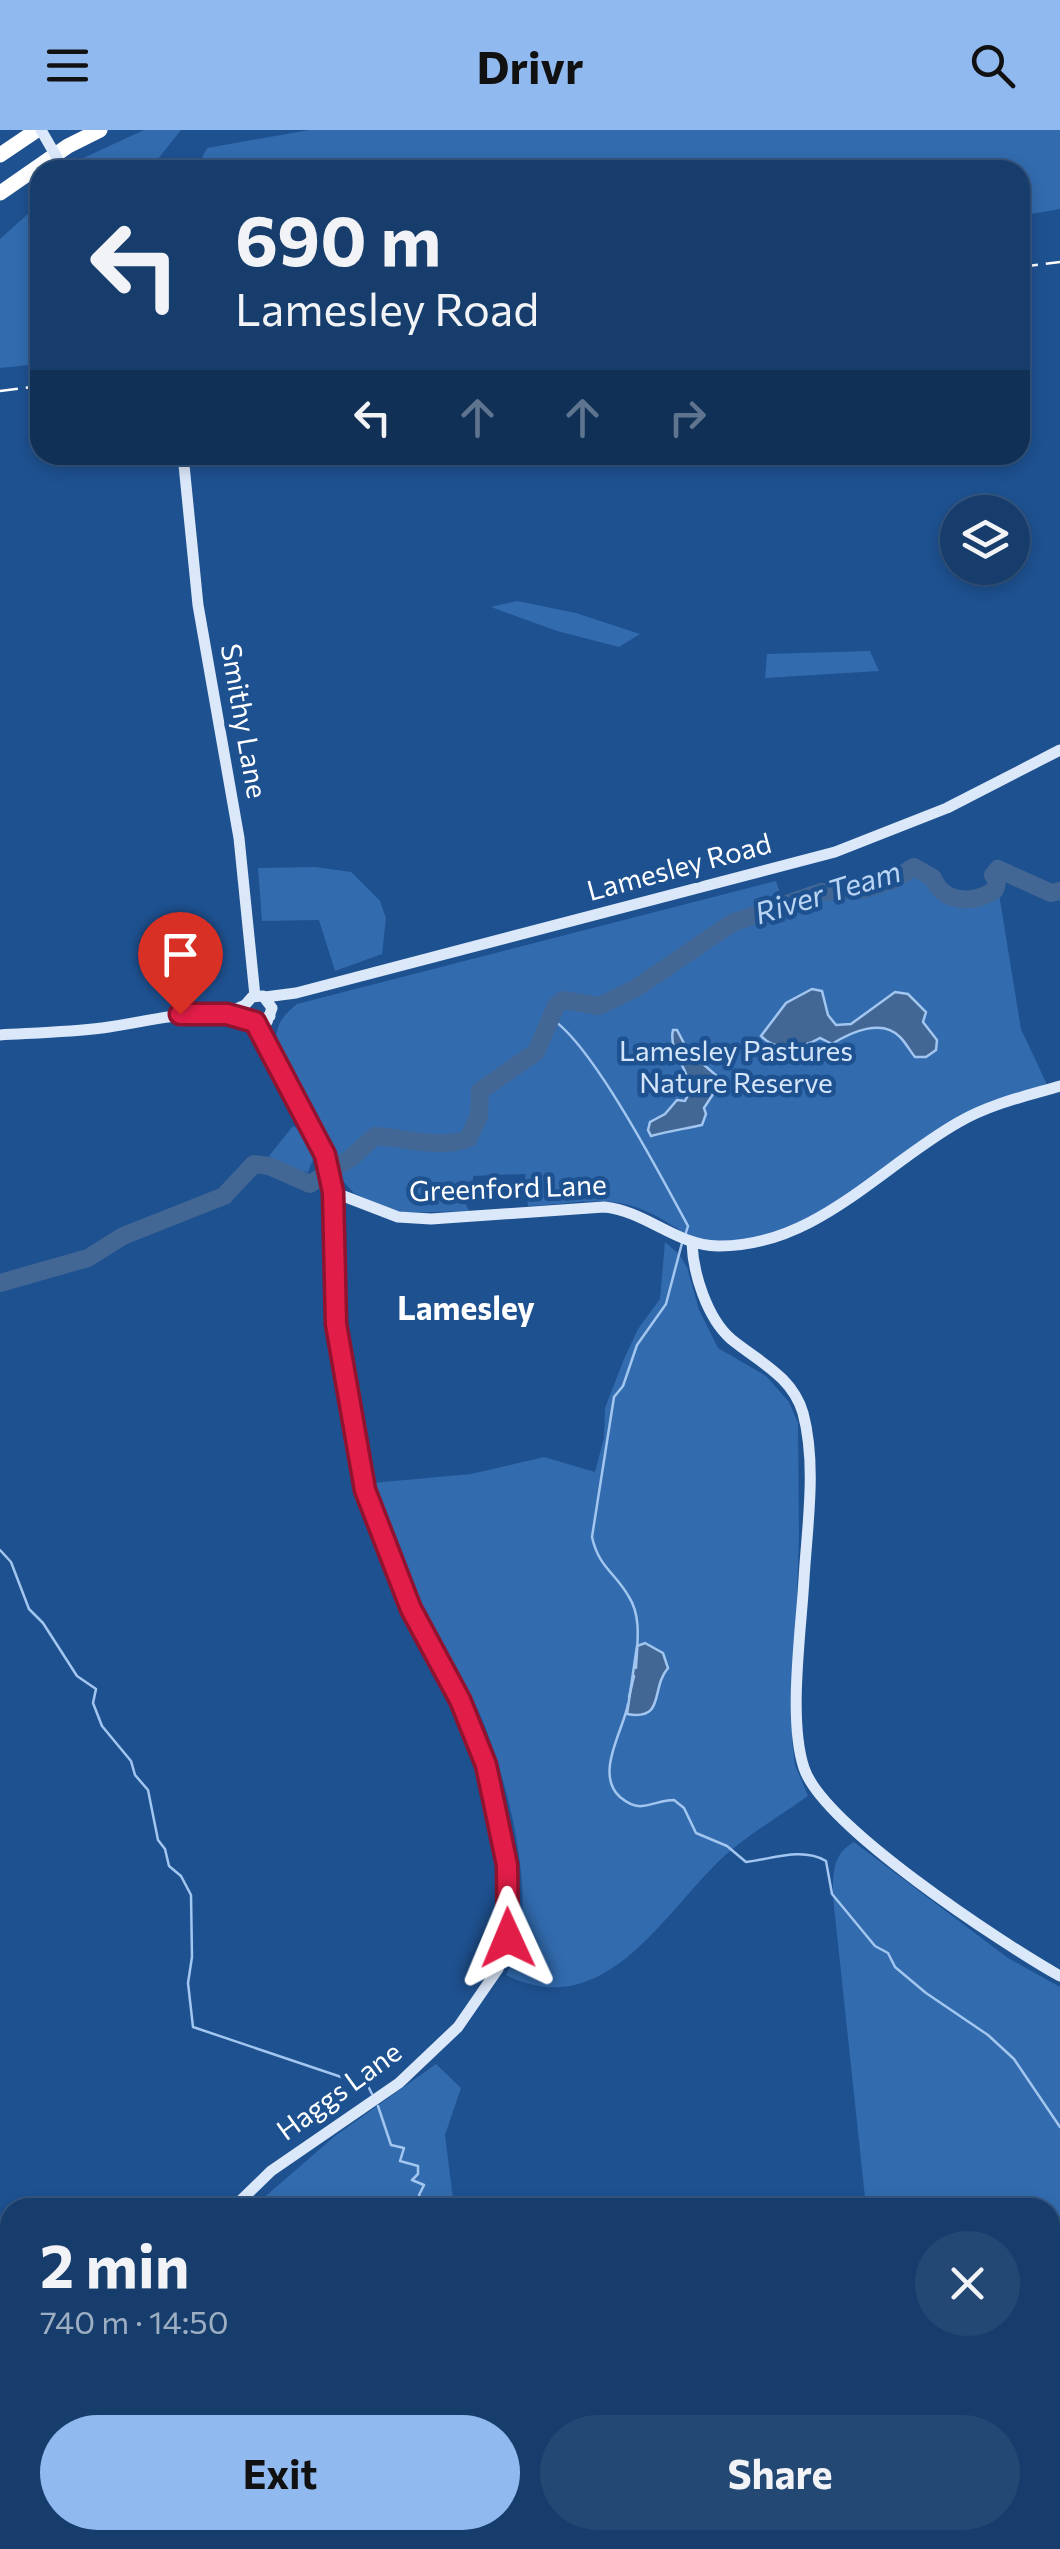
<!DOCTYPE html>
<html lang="en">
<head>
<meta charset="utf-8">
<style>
  body { margin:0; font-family:Commissioner,sans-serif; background:#234874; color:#f1f3f6; height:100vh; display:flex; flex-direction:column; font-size:38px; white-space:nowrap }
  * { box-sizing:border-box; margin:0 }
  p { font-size:32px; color:#9eaec2 }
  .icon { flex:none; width:55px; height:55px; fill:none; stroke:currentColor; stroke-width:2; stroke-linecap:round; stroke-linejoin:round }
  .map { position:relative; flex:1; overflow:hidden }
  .panel { position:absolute; left:0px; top:2068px; width:1060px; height:352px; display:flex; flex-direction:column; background:#163d6c; border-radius:30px 30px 0 0; box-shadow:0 5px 15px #0003,0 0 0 2px #35567f }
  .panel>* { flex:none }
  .hud { position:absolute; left:30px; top:30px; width:1000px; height:305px; border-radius:30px; box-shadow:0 5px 15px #0003,0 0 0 2px #35567f; background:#163d6c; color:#f1f3f6; overflow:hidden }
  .tools { position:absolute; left:940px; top:365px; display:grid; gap:20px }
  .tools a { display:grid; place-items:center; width:90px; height:90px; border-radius:50%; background:#163d6c; box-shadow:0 5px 15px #0003,0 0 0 2px #35567f; font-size:50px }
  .pin { position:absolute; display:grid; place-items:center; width:85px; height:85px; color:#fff; margin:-102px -42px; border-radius:50% 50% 50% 0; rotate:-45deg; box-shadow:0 0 10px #0007 }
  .pin .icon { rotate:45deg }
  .me { position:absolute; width:110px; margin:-55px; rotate:359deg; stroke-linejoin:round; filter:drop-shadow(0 0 8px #0008) }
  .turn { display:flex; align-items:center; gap:35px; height:210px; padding:0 40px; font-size:45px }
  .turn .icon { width:130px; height:130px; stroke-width:2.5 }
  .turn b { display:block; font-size:70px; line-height:85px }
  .lanes { display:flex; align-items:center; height:95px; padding:0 40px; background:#0003; justify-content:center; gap:50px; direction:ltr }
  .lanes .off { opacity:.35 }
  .round { display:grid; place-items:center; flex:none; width:105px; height:105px; border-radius:52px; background:#234874 }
  .overview { display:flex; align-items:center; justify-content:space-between; height:170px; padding:0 40px }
  h1 { font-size:60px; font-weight:700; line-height:75px }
  .button { display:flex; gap:20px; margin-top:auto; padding:20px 40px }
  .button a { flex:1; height:115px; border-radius:60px; background:#90b9f0; color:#111; font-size:40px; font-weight:700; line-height:115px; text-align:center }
  .button a+a { background:#234874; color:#f1f3f6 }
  header { display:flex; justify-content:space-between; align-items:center; height:130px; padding:0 40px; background:#90b9f0; color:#111; font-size:45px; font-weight:700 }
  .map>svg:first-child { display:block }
  .green { fill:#326bae }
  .water { fill:#436794; stroke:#a2c6ef; stroke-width:2.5 }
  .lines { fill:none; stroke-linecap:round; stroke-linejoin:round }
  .stream { stroke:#a2c6ef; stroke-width:2.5 }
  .river { stroke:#436794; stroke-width:18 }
  .secondary { stroke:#dbe8fa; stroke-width:11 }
  .highway { stroke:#fff; stroke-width:15 }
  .rail { stroke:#fff; stroke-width:2.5; stroke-dasharray:18 8; stroke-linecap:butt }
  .secondary-bridge { stroke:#dbe8fa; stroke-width:11 }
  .route-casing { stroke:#92132f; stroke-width:25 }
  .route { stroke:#e11d48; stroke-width:18 }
  .labels { text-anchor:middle; stroke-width:9; stroke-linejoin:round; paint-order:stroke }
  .street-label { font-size:28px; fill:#fff; stroke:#1e5190 }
  .park-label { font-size:28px; fill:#d4e5fa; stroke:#1e5190 }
  .water-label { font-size:30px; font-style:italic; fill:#bad5f4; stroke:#1e5190 }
  .quarter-label { font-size:32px; font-weight:bold; fill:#fff; stroke:#1e5190 }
</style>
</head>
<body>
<header><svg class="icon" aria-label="menu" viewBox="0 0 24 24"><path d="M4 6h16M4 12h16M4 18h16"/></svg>Drivr<svg class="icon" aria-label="search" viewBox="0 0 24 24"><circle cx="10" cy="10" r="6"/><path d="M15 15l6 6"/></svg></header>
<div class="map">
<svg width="1060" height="2419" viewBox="0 0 1060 2419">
  <rect width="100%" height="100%" fill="#1e5190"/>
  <!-- green -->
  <path class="green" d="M144,0H181L149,40H85L79,30Z
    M309,0H1060V79L1020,86V40H196L207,18Z
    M40,73V234L0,238V109Z
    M517,471L576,483L640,504L619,517L557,501L491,477Z
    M870,521L879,541L765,548L767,524Z
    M315,737L351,742L380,771L386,788L382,824L335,841L319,790L262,791L258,738Z
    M914,737C941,752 942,775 979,767C990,765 994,763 997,752L1021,899L1049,959L959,992L822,1086L767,1109L692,1113C685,1102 678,1099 668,1093C616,1060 584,1074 528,1076L525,1044L473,1046V1062L461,1063L469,1081L396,1083L354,1063L343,1051L277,918C274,897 281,887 297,874L776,751L784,775L821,762L865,759L893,750Z
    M293,996L309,1007L313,1030L308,1042L283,1037L269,1026Z
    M665,1112L679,1124L687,1137L699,1180L718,1218L766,1246L789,1272L798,1293L799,1407L792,1611L795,1635L808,1666C777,1688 740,1709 714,1736C658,1793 600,1892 506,1845C510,1836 516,1827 518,1817C534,1752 505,1640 478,1580C461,1543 437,1509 419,1473C400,1435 384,1393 372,1353L471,1344L544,1327L595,1342L604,1308L605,1278L624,1229L638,1199L660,1169Z
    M854,1712L1008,1828L1060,1857V2168L1050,2170V2078L866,2077L833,1767C833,1745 832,1724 854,1712Z
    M436,1934L461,1958L445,2005L454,2077H253L335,2006Z
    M396,2410H621L585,2419H407Z"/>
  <!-- water -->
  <path class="water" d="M812,859L822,861L828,885L836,895L851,894L895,862L908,864L926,882L923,892L937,910L936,920L926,927H915C910,921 906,913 900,907C882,888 851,902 832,914L820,908C801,919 776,922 761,906L786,873Z
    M673,900H677L688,921L718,947L717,958L704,978L706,984L702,995C684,999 669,1001 651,1006L648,1000L650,992L665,984L677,970L685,971C700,945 667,927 673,900Z
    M645,1513L663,1523L668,1538C650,1559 666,1591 627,1584L637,1516Z"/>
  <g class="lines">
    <!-- stream -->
    <path class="stream" d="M550,888C591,911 663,1050 688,1096L685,1106
      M0,1420L11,1432L29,1479L43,1493L77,1546L96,1559L93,1573L102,1596L131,1631L135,1645L148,1660L158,1710L165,1719L169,1736L181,1746L191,1765L192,1827L188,1853L193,1897L368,1956L372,1964
      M636,1538C637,1515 642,1487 629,1467C615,1442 599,1438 592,1407L614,1267L623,1256L637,1215L666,1174L682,1113
      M629,1567L634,1546
      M628,1574C624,1599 594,1644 620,1667C626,1672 634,1677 642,1676C653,1675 662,1670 674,1670L684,1678L696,1703L727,1716L746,1732C772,1729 802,1717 826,1731L832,1764L875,1816L888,1823L895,1837L926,1863L988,1905L1014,1929L1060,1997
      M378,1976L391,2015L404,2018L400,2031L418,2036V2044L412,2050L424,2055L419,2065L424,2078
      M424,2419L429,2410"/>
    <!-- river -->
    <path class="river" d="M0,1153L88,1128L123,1106L224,1066L254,1034L269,1036L310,1054L351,1028L375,1006C408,1008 436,1019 468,1009L479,986L480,961L536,922L556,876L563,870L599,876L636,858L732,793L821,762L865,759L893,750L914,737L933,748C943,774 974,774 995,760L997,752L993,745L998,739L1051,763L1060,761"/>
    <!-- secondary -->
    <path class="secondary" d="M183,325L198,475L239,708L255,866
      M265,867L296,863L835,722L947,678L1060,620
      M229,882L245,875L252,867L263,866L272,878L267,892
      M0,905C34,903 69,902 102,898C155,891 205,873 258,892L270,886
      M333,1062L398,1087L431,1089L604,1077C646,1081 675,1115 718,1116C815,1117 881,1036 959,992C990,974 1026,966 1060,956
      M692,1113C693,1143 707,1188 731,1209C759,1232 792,1246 803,1283C817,1335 807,1397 804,1449C801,1502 788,1590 804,1638C823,1696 1003,1814 1060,1846
      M233,2078L271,2041L399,1953L458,1897L498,1839L508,1808L507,1735L486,1635L460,1570L411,1479L365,1360L336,1194L333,1062L325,1025L255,891
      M150,2419L151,2410"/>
    <!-- highway -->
    <path class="highway" d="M0,25L37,0
      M0,63L68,16L100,0"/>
    <!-- rail -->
    <path class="rail" d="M1020,137L1060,132
      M0,261L40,256"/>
    <!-- secondary-bridge -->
    <path class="secondary-bridge" d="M41,0L64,40"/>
  </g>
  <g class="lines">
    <defs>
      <path id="route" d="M180,884H227L255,892L325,1025L333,1062L336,1194L365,1360L411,1479L460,1570L486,1635L507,1735L508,1808"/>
    </defs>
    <!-- route casing -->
    <use href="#route" class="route-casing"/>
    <!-- route -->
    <use href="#route" class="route"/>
  </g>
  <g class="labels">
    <!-- street labels -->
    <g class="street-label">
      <text transform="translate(244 591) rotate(80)" y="10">Smithy Lane</text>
      <text transform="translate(679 737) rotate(-15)" y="10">Lamesley Road</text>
      <text transform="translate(508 1058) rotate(-2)" y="10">Greenford Lane</text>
      <text transform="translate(339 1961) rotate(-36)" y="10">Haggs Lane</text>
    </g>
    <!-- park labels -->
    <g class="park-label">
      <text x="736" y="931">Lamesley Pastures<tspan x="736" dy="32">Nature Reserve</tspan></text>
    </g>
    <!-- water labels -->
    <g class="water-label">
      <text transform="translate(828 763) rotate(-17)" y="10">River Team</text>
    </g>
    <!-- quarter labels -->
    <g class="quarter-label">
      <text x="466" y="1190">Lamesley</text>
    </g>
  </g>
</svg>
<div class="tools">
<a><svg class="icon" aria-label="layers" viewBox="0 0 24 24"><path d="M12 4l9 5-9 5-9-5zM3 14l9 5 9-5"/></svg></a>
</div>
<div class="pin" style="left:180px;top:884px;background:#d93025"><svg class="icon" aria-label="arrive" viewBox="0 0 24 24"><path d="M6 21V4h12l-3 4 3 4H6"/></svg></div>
<svg class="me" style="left:508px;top:1808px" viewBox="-20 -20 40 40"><path d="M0-17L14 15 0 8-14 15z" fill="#e11d48" stroke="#fff" stroke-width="4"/></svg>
<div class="hud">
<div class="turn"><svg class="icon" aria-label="left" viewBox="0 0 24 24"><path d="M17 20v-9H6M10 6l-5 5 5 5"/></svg><div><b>690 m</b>Lamesley Road</div></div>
<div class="lanes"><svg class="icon" aria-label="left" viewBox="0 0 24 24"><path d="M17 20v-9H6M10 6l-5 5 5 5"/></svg><svg class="icon off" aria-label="ahead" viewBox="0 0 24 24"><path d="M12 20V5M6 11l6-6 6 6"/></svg><svg class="icon off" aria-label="ahead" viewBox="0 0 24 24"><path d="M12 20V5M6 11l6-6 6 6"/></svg><svg class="icon off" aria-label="right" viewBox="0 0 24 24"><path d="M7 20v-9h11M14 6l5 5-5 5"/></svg></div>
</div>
<section class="panel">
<div class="overview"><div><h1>2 min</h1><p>740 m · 14:50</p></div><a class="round"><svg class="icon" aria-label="close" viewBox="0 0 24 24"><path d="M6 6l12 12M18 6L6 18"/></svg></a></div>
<div class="button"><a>Exit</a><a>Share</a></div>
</section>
</div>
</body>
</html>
